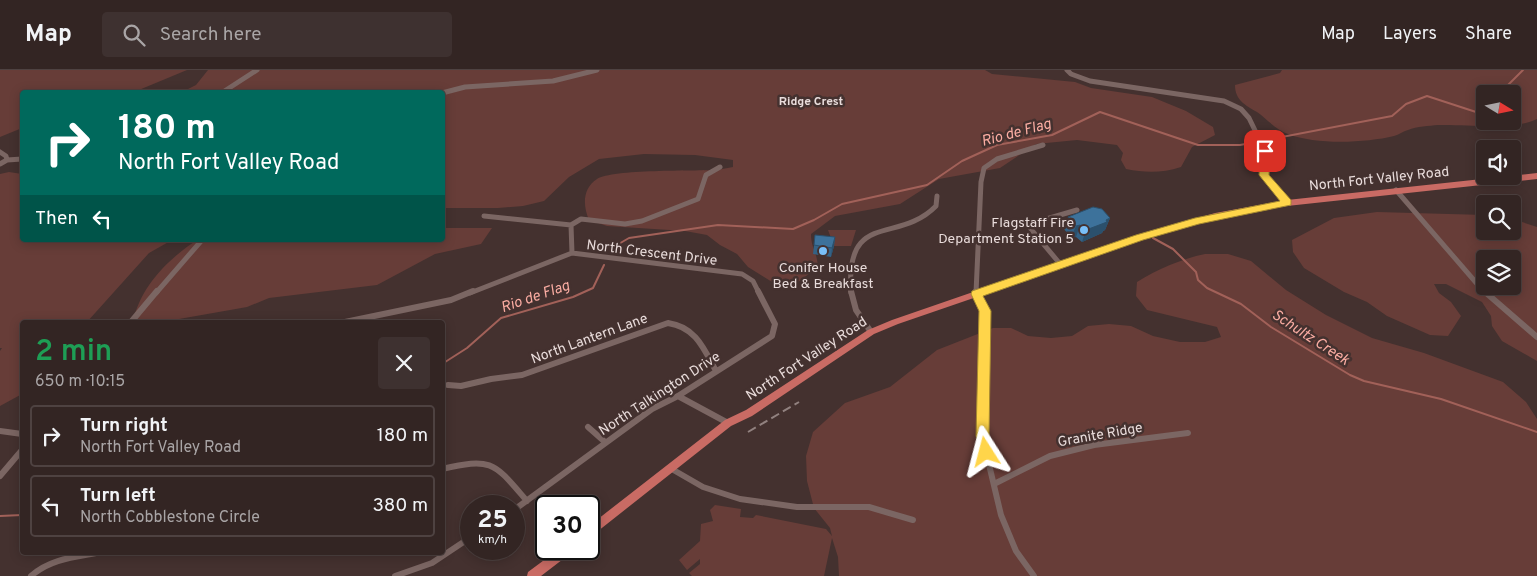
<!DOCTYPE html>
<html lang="en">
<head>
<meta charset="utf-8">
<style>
  body { margin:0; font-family:Overpass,sans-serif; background:#3e3130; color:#f1f3f6; height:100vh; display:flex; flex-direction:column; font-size:19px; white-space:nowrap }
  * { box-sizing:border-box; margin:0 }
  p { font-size:16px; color:#a9a5a6 }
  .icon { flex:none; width:28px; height:28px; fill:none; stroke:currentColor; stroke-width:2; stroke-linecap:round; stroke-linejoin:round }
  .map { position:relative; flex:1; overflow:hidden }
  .panel { position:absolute; left:20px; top:250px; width:425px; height:235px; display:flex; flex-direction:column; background:#332523; border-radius:5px; box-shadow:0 2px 12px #0003,0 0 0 1px #4e4241 }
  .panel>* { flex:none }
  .guide { position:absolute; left:20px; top:20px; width:425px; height:152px; border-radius:5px; box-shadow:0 2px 12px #0003,0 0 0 1px #4e4241; background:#00695c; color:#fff; overflow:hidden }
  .needle { width:32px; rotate:100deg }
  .tools { position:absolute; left:1476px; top:15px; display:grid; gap:10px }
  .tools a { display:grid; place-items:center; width:45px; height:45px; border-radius:5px; background:#332523; box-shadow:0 2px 12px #0003,0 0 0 1px #4e4241; font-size:25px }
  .speed { position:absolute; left:460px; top:425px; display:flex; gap:10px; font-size:25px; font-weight:700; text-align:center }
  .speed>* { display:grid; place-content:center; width:65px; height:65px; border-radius:50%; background:#332523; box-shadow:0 2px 12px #0003,0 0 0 1px #4e4241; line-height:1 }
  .speed small { font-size:12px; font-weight:400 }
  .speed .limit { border:2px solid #111; border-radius:8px; background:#fff; color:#111 }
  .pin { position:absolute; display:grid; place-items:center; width:42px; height:42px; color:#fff; margin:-21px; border-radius:10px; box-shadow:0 2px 8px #0006 }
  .me { position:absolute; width:55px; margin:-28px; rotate:351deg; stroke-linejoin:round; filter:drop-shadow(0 0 4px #0008) }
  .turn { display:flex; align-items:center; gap:18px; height:105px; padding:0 15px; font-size:22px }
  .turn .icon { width:65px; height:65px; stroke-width:2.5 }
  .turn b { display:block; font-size:35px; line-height:42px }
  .then { display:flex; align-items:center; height:48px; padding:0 15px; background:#0003; gap:10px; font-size:19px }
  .round { display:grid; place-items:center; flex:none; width:52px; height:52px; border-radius:5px; background:#3e3130 }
  .summary { display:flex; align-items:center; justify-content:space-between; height:85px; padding:0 15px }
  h1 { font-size:30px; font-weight:600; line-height:38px; color:#1e9e55 }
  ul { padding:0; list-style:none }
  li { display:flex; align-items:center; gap:15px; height:62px; margin:0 10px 8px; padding:0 5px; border:2px solid #4e4241; border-radius:5px }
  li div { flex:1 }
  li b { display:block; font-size:19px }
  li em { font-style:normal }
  header { display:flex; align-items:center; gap:30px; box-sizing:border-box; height:70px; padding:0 25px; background:#332523; border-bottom:1px solid #4e4241 }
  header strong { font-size:24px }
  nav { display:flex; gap:28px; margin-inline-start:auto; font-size:18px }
  .search { width:350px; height:45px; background:#3e3130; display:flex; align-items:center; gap:12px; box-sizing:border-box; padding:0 18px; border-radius:5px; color:#a9a5a6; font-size:19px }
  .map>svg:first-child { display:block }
  .green { fill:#673d38; fill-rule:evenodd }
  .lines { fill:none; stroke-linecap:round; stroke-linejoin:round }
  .stream { stroke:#a26159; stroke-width:2 }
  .street-far1 { stroke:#7b6663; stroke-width:5 }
  .street { stroke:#7b6663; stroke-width:6 }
  .primary { fill:#c96b64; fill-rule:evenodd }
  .rail { stroke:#91817f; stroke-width:2; stroke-dasharray:9 4.5; stroke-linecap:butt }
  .wall { fill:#346285 }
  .shaded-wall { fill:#2b506c }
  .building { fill:#3d729b; stroke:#2b506c }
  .route { fill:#ffd54a; stroke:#a68a30 }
  .poi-dot { fill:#79bff8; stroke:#44312f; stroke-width:2 }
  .labels { text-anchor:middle; stroke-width:5; stroke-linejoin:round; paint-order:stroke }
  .far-neighbourhood-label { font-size:12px; font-weight:bold; fill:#e9dcdb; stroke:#44312f }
  .street-label { font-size:14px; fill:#e9dcdb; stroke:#44312f }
  .poi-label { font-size:14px; fill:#e9dcdb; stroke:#44312f; text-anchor:end }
  .water-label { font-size:15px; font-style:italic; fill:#faaca2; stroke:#44312f }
</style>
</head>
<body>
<header>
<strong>Map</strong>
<div class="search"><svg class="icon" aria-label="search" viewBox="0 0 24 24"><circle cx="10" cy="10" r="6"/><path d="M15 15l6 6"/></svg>Search here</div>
<nav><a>Map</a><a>Layers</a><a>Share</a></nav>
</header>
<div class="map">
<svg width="1537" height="506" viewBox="0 0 1537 506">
  <rect width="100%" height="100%" fill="#44312f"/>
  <!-- green -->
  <path class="green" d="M0,0H187L134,22H22V58L0,67Z
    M208,0H985L992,4L1075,12L1091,18L1152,27L1186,41L1213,57L1215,65L1192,77L1181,97C1162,103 1146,103 1126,99L1121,90L1123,83L1117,75L1077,70L1036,74L1000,98L939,109L900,134L835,146L811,164C811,178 817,182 818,197L794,215H777L748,197L737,184L720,175L707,165L685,161L607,156L589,150C583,136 582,119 597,109C612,99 695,101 717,100L733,97V90L695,85L644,84L599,89L569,107L544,131L523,136L498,138H443L442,22H182L196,15Z
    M1282,0H1537V49C1513,61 1466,54 1438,55C1429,56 1417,56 1408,60C1403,61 1399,65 1394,66C1365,73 1316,75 1288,64C1276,60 1267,49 1257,42C1245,35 1235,30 1235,15L1280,3ZM1485,24H1512V51H1485Z
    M9,102L22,104V170H172L149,183L87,252H22V324L0,336V281L2,278H0V104Z
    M1377,142L1485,145V161H1512L1513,149L1537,157V291L1502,271L1492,256L1491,246L1482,232L1446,214H1434L1439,223L1451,232L1461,246L1448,266L1430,265L1387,246L1367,232L1344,222L1304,198L1293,182L1292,170L1334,148ZM1485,189H1512V216H1485Z
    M443,158H492L481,174L435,184L377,215L269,228L247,237L162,252H133C140,217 168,189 197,170H442Z
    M828,160H856L851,176H834Z
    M1205,184H1228L1251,191L1286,220L1326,245L1372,268L1424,283L1503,312L1526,332L1537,349V506H839L838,487L832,468L824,506H692L689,503L700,494V489L687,500L679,490L700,471L701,454L713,451L710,440L715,435L741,439L740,447L753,448L756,445L826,459L832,466L830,458L814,438L807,411L806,386L813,362L845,333L890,317L937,280L993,258H1011L1028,266L1051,268L1072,266L1088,256L1109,254L1131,256L1153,266L1180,272H1205L1221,267L1217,257L1147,240L1136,226L1137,212C1158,199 1181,189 1205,184Z"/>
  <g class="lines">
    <!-- stream -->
    <path class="stream" d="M1499,24L1523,0
      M1153,168L1173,179L1196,202L1198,210L1207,218L1241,234L1271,257L1350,305L1364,311L1441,329L1537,362
      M610,179L629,168L718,155L793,159L814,150L842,134L927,115L962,91L997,75L1052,65L1100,42L1198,75H1240L1392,46L1406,34L1427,26L1476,42L1485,35
      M442,294L467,278L501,248L573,227L593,218L604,195
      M0,446L22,445"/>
    <!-- street-far1 -->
    <path class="street-far1" d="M1067,0L1071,4L1090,11L1224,31L1241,39L1249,48L1265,81L1264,105L1287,133
      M223,22L257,0
      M442,23L465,17L553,11L597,0
      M0,82L6,86L7,90
      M0,94L7,90L22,89
      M1396,120L1485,223
      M484,146L571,155
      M572,183L571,155L581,149L625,154L642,151L698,129L706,105L720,97
      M1061,195L1030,158L1036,152L1077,140
      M156,223L202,170
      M470,223L572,183L742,204L753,211L759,223
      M851,223C845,139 898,175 936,136L937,126
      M976,223L981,112L984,98L997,89L1043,75"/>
    <!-- street -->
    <path class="street" d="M851,221L856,240L871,262
      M976,221L985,241L982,365L1001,445L1016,481L1034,506
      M1484,221L1537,267
      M131,252L157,221
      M345,252L451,230L473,221
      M448,315L461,316L491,309L522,305L668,253C696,257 704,279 716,301
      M678,326L728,353
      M588,357L605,372
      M0,361L22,364
      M670,398L703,417L740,429L797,437H869L913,450
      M442,399C493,387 494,393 527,431
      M0,406L22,380
      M994,414L1050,386L1094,375L1188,363
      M514,440L652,339L678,326L772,266L775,254L758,221
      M31,506C51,488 77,487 102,482
      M395,506L432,493L471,467"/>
    <!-- primary -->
    <path class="primary" d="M1537,103V109L1287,136L1215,149L1142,170L898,254L874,264L752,346L731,356L593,465L589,467V456L725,350L746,340L868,260L892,250L1136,166L1215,143L1287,130Z
      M559,479H572L571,483L541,506H527L528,502Z"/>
    <!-- rail -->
    <path class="rail" d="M748,362L799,332"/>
  </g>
  <!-- wall -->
  <path class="wall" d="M1068,147L1110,148L1105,160L1103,161L1102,163L1082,172L1076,167L1071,168L1064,159Z
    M835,167L834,176L831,187L813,184L814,175Z"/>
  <!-- shaded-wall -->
  <path class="shaded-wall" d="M1110,148L1105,160L1103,161L1102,163L1082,172L1086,160Z
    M1080,155L1076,167L1071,168L1076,156Z
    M835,167L834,176L831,187L832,178Z"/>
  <!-- building -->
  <path class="building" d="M1093,137L1102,139L1110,148L1106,150L1107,152L1086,160L1080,155L1076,156L1068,147Z
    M815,165L835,167L832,178L814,175Z"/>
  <!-- route -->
  <path class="route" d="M1265,78L1270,81L1269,105L1291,130V135L1199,154L1143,170L983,226L991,241L989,366L993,382L991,386L986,387L982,386L976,366L979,241L971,224L972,221L1136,165L1195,148L1280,131L1259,105L1260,81Z"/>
  <!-- markers -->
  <g class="poi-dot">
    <circle cx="1084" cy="160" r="5"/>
    <circle cx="823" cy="181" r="5"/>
  </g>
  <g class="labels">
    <!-- far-neighbourhood labels -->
    <g class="far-neighbourhood-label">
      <text x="811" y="35">Ridge Crest</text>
    </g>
    <!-- street labels -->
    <g class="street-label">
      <text transform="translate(1379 108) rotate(-6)" y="5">North Fort Valley Road</text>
      <text transform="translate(652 182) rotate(7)" y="5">North Crescent Drive</text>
      <text transform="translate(589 268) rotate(-20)" y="5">North Lantern Lane</text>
      <text transform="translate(806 288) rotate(-33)" y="5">North Fort Valley Road</text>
      <text transform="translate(659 323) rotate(-33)" y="5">North Talkington Drive</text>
      <text transform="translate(1100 364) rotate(-10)" y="5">Granite Ridge</text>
    </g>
    <!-- poi labels -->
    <g class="poi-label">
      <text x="1074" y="157">Flagstaff Fire<tspan x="1074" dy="16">Department Station 5</tspan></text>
      <text x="823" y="202" text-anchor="middle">Conifer House<tspan x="823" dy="16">Bed &amp; Breakfast</tspan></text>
    </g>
    <!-- water labels -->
    <g class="water-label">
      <text transform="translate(1016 62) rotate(-15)" y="5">Rio de Flag</text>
      <text transform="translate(535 226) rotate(-19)" y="5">Rio de Flag</text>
      <text transform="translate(1311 267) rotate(33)" y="5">Schultz Creek</text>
    </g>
  </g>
</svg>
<div class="tools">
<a><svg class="needle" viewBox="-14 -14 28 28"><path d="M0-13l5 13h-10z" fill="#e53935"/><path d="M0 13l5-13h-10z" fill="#a9a5a6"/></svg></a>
<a><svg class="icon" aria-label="sound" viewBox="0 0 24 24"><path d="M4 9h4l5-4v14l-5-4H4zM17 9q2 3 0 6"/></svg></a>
<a><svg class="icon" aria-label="search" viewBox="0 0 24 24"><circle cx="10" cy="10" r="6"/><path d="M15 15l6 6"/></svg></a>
<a><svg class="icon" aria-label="layers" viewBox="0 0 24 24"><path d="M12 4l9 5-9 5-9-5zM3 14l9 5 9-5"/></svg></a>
</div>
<div class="speed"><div>25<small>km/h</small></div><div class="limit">30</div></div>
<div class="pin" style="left:1265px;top:81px;background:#d93025"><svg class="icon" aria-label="arrive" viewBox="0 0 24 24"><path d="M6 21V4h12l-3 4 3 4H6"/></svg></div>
<svg class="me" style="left:986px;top:382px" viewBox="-20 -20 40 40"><path d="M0-17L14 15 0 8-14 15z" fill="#ffd54a" stroke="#fff" stroke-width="4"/></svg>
<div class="guide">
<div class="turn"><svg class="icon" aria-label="right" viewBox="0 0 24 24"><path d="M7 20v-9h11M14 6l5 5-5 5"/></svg><div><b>180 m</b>North Fort Valley Road</div></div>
<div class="then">Then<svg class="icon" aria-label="left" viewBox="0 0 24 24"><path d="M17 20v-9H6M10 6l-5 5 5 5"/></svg></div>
</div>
<section class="panel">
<div class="summary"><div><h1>2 min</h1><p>650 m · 10:15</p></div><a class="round"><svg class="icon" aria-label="close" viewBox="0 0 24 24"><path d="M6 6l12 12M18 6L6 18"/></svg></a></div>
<ul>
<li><svg class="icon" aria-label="right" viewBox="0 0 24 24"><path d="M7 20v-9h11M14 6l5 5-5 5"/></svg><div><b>Turn right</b><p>North Fort Valley Road</p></div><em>180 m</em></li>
<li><svg class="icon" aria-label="left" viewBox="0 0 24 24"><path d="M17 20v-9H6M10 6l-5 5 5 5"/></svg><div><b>Turn left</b><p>North Cobblestone Circle</p></div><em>380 m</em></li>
</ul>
</section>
</div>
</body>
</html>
